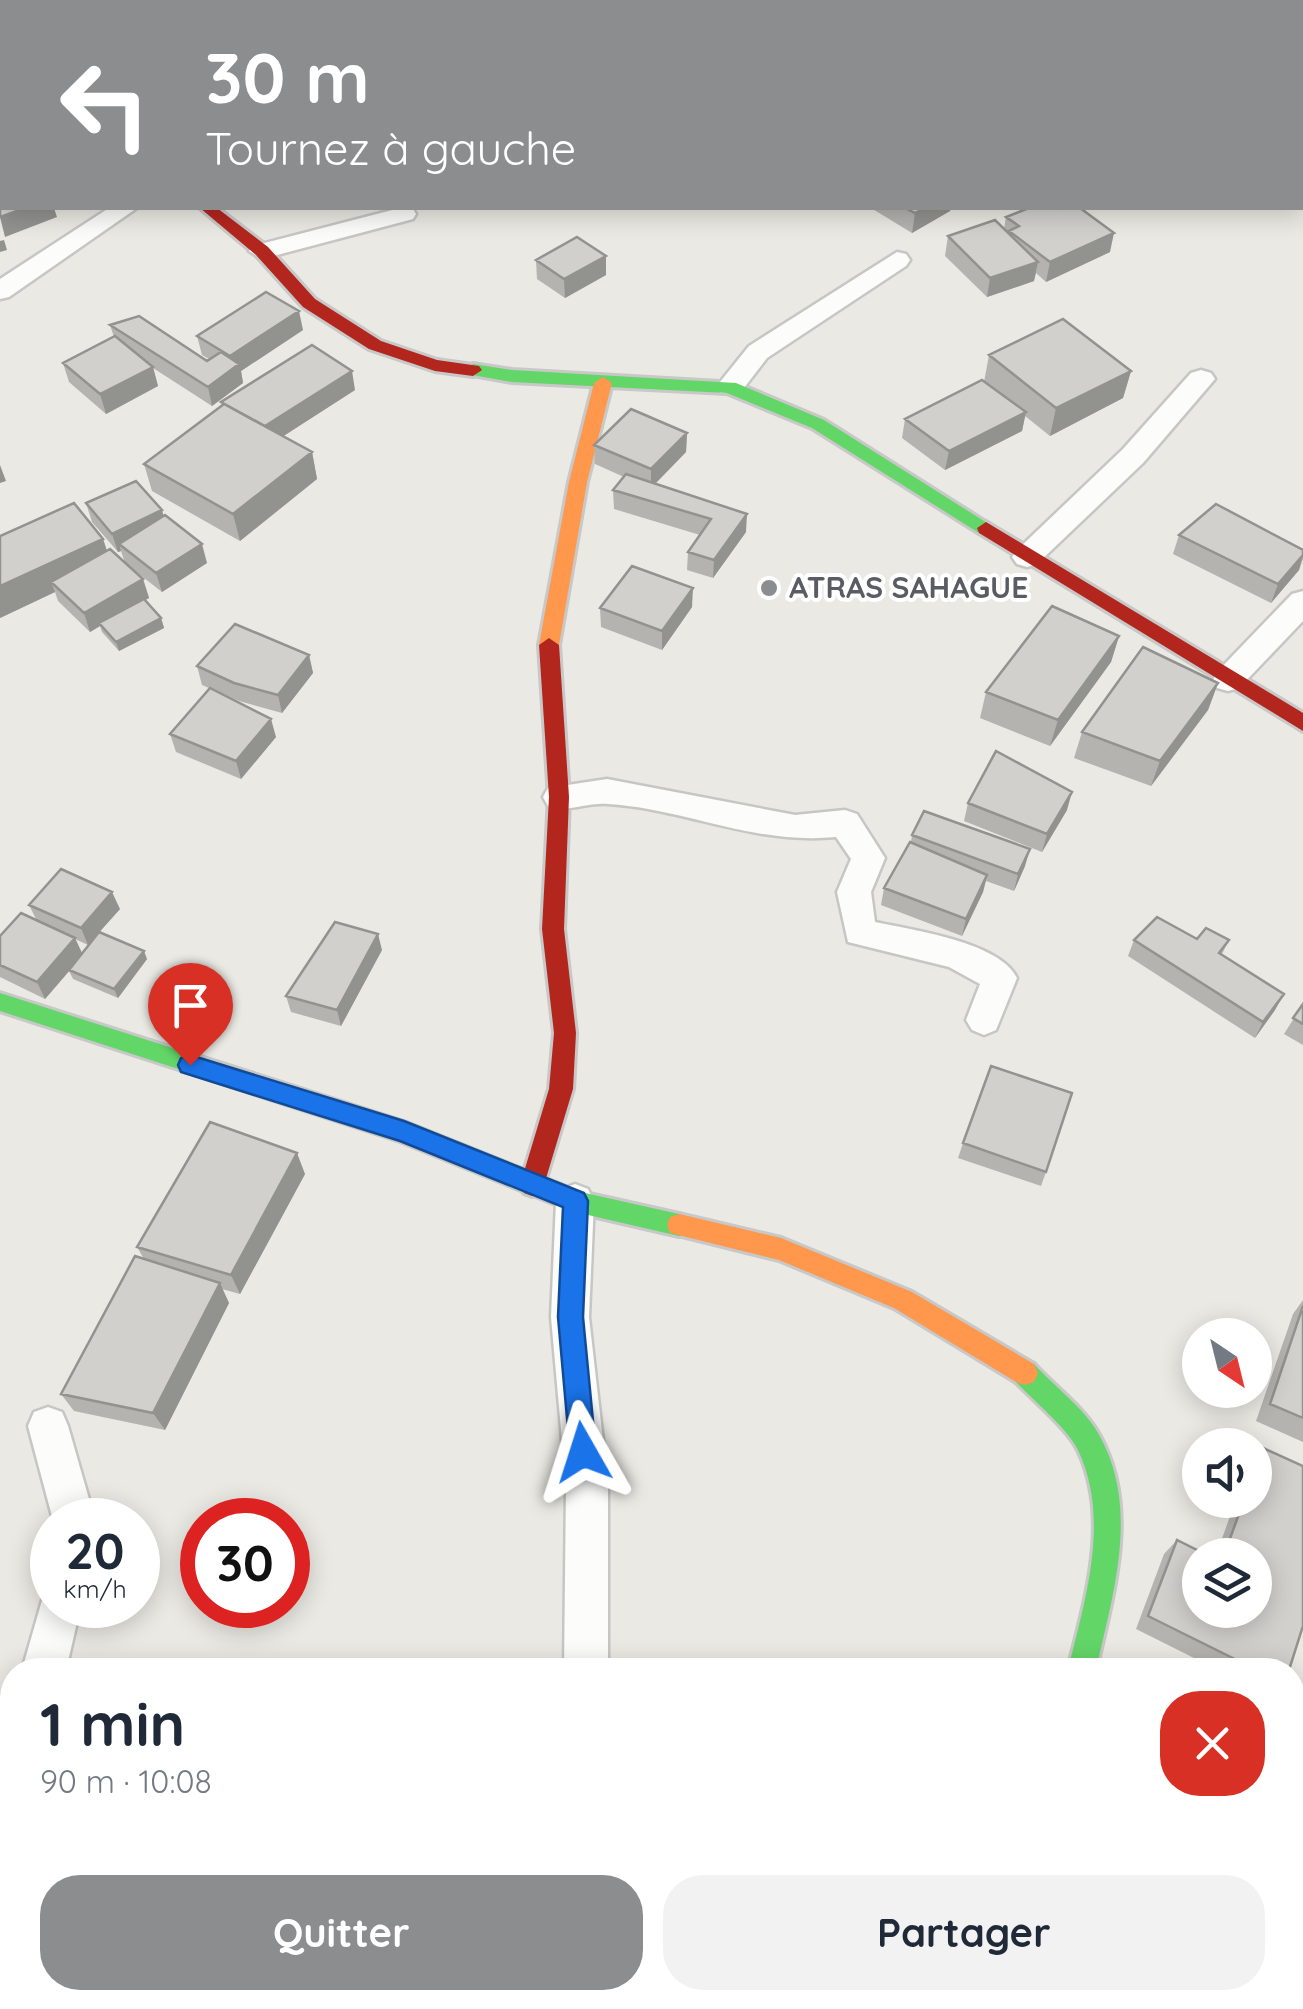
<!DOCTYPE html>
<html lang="fr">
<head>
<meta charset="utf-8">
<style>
  body { margin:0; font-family:Quicksand,sans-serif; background:#f2f2f3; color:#1f2937; height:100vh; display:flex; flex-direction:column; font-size:38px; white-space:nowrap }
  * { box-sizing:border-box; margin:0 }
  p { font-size:32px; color:#747a83 }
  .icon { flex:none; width:55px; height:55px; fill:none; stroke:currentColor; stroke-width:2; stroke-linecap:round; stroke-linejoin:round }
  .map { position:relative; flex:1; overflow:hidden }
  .details { position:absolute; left:0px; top:1658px; width:1305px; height:352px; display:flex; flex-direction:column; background:#fff; border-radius:40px 40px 0 0; box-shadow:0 5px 25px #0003 }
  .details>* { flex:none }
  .hud { position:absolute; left:0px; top:0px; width:1305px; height:210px; box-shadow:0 5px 25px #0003; background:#8c8d8f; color:#fff; overflow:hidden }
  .needle { width:65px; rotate:145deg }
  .tools { position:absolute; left:1182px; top:1318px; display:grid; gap:20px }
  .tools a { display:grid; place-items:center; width:90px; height:90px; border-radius:50%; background:#fff; box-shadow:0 5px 25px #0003; font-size:50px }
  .speed { position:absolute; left:30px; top:1498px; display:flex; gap:20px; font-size:50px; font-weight:700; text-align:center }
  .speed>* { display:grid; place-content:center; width:130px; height:130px; border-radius:50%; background:#fff; box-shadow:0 5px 25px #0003; line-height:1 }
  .speed small { font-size:25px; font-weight:400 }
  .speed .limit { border:15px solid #d22; background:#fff; color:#111 }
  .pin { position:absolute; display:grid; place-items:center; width:85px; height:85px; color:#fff; margin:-102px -42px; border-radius:50% 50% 50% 0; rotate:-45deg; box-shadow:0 0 10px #0007 }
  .pin .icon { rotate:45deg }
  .me { position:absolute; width:110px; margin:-55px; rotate:354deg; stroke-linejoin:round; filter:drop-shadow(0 0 8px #0008) }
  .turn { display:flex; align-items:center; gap:35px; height:210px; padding:0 40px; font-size:45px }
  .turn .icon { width:130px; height:130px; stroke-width:2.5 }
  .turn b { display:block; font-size:70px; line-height:85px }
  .round { display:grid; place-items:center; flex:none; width:105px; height:105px; border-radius:40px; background:#f2f2f3 }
  .head { display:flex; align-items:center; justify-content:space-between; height:170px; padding:0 40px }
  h1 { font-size:60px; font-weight:700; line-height:75px }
  .button { display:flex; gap:20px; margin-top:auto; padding:20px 40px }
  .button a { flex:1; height:115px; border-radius:40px; background:#8c8d8f; color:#fff; font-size:40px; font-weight:700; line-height:115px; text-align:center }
  .button a+a { background:#f2f2f3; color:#1f2937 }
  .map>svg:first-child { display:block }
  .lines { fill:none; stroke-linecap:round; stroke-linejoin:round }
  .street-casing { stroke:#c6c7c5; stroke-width:5 }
  .fast-casing { stroke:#c7c8c7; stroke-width:6 }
  .slow-casing { stroke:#c7c8c7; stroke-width:6 }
  .jam-casing { stroke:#c7c8c7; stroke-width:6 }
  .street { fill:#fcfcfb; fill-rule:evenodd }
  .fast { fill:#63d668; fill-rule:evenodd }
  .slow { fill:#ff974d; fill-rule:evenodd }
  .jam { fill:#b3261e; fill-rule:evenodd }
  .wall { fill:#b4b3af; fill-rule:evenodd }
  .shaded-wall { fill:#92928f }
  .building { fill:#d1d0cc; stroke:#92928f; stroke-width:2.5 }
  .route { fill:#1a73e8; stroke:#114b97; stroke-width:2.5 }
  .poi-dot { fill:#8c8d8f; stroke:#fff; stroke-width:4 }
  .labels { text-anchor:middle; stroke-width:8; stroke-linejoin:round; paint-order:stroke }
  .poi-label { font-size:30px; font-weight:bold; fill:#595c62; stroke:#fff; text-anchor:start }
</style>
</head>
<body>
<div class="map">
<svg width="1303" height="2009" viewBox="0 0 1303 2009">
  <rect width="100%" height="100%" fill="#eae9e3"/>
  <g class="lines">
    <defs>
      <path id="street" d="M147,0H189L190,2H149Z
        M887,0H909V2H887Z
        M0,22L2,23V39L0,38Z
        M109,208H137L9,297L0,299V279Z
        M400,208L413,209L416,214L413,219L262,259L249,251L253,246Z
        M897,252L906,254L910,260L906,266L767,358L740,393H720L716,387L749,346Z
        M1201,370L1211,373L1215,379L1143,463L1037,564L1027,567L1017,564L1012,557L1017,550L1123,449L1191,373Z
        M1303,591V621L1239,688L1228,691L1217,688L1213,680L1217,672L1292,594Z
        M607,779L795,815L845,810L857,814L885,858L871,892L875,922C912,930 1000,942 1017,978L996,1030L984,1035L972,1030L966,1020L980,984L949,967L848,942L837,892L851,859L836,837C753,845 687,809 608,804C587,802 568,813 548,806L543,797L548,788Z
        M575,1184L588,1189L594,1201L589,1317L608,1485V1670H564L566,1485L551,1317L556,1201L562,1189Z
        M48,1407L62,1412L68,1426L95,1520H53L28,1426L34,1412Z
        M52,1587V1605H81L66,1670H22L45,1590Z
        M12,1732V1792L0,1797V1737Z
        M503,1998H551L549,2009H501Z
        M987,1998H1035L1033,2009H985Z"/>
      <path id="fast" d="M473,364L512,370L736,383L824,420L995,528L993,533H979L812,428L727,393L512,382L467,374L464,370Z
        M0,993L404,1122L576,1191L679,1214L688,1217L691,1225L688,1233L679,1236L575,1212L400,1141L0,1011Z
        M1025,1361L1034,1364C1054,1386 1084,1408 1098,1433C1141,1507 1113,1593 1096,1670H1068C1085,1599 1111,1520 1078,1450C1068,1429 1033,1400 1016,1382L1012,1373L1016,1364Z"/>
      <path id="slow" d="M603,377L612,383L587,482L559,645L549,652L539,645L569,482L594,383Z
        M679,1214L781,1238L912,1292L1034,1364L1038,1373L1034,1382L1025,1385L1016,1382L894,1308L779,1260L670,1233L667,1225L670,1217Z"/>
      <path id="jam" d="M200,208H217L268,247L315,299L381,341L437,360L479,366L482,370L473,376L435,371L369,349L303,307L256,255Z
        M986,522L1303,713V731L979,533L977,528Z
        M549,638L559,645L569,797L564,929L576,1033L573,1089L544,1185L540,1193L532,1196L524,1193L520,1185L549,1089L554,1033L542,929L549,797L539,645Z"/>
    </defs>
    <!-- street casing -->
    <use href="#street" class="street-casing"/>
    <!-- fast casing -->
    <use href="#fast" class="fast-casing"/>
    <!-- slow casing -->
    <use href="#slow" class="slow-casing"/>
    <!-- jam casing -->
    <use href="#jam" class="jam-casing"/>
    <!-- street -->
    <use href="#street" class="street"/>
    <!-- fast -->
    <use href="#fast" class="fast"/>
    <!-- slow -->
    <use href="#slow" class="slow"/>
    <!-- jam -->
    <use href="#jam" class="jam"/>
  </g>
  <!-- wall -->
  <path class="wall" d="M1251,0H1303L1302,25V2H1251Z
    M871,208H951L950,211L912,233Z
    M1006,217L1110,252L1046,282L1036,273L1034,281L987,297L945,256L948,236L1004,229Z
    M536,260L606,275L565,298L537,279Z
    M110,325L207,361L209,359L202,355L197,336L303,330L241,371L243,383L212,406L153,368L158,386L106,414L69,382L63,363L114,337Z
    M989,355L1131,371L1123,398L1050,436L1025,416L1022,431L945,470L902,438L905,419L984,382Z
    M355,390L283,436L312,452L317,479L240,541L152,491L144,464L222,405L221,402Z
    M687,433L686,452L655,484L746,532L713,578L687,570L688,552L700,535L614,509L613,490L624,477L595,464L594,445Z
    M86,503L164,516L207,563L162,592L125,563L121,551L118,552L92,522Z
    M1179,535L1303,550V559L1299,570L1271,603L1173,554Z
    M103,539L107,551L143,579L149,598L145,600L161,618L164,628L119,651L102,632L100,626L90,632L58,601L55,592L0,618Z
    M692,607L662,650L601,627L600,608Z
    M1119,636L1111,662L1050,746L980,718L986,692Z
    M309,655L313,673L282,713L239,701L202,685L197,666Z
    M1218,683L1208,710L1151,786L1074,758L1082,732Z
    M170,734L276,737L241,779L176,752Z
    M968,803L1067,810L1042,852L964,821Z
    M912,835L1025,866L1014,891L986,881L983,892L962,936L881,905L884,888L911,842Z
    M29,905L120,909L99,932L147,959L118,998L73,979L69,971L45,999L0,977V936L37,921ZM75,939L88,945L82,954Z
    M1197,939L1229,940L1222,954L1275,1010L1255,1038L1128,956L1134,940Z
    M382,950L341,1026L291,1012L286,996Z
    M1303,1004V1045L1284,1034Z
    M963,1143L1046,1172L1041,1186L958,1158Z
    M305,1174L240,1294L222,1289L229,1303L165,1430L74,1411L61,1394L144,1259L137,1247Z
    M1303,1300V1442L1256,1421L1293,1314Z
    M1263,1448L1289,1670H1218L1136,1629L1164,1554L1177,1540L1200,1610L1255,1555H1216L1236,1500H1255V1457Z"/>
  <!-- shaded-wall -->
  <path class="shaded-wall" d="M37,0H50V2H29Z
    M25,208H54L57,217L5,237L0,217Z
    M925,208H951L950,211L912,233L915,213Z
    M1114,233L1110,252L1046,282L1050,262Z
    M4,240L7,250L0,252V241Z
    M606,256V275L565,298L564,279Z
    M1038,262L1034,281L987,297L990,278Z
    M299,311L303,330L241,371L243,383L212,406L208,387L233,368L230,356Z
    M153,367L158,386L106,414L100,394Z
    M352,371L355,390L265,448L261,429Z
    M1131,371L1123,398L1050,436L1056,408Z
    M1026,412L1022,431L945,470L949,451Z
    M687,433L686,452L651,488V469Z
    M312,452L317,479L240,541L233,514Z
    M0,465L6,481L0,483Z
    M162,510L167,529L119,544L121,551L118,552L112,534Z
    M747,514L746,532L713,578L714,560Z
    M103,539L112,566L51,582L55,592L0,618V586Z
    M202,544L207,563L162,592L156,573Z
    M1303,555L1299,570L1271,603L1278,584Z
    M143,579L149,598L101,625L99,623L100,626L90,632L84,613Z
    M693,588L692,607L662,650V631Z
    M161,618L164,628L119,651L116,642Z
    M1119,636L1111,662L1050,746L1058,720Z
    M309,655L313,673L282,713L278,695Z
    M1218,683L1208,710L1151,786L1160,761Z
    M271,719L276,737L241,779L236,761Z
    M1072,792L1067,810L1042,852L1047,834Z
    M1030,849L1025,866L1014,891L1018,874Z
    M987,875L983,892L962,936L966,919Z
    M112,892L120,909L88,945L81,928Z
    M378,934L382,950L341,1026L337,1010Z
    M75,938L83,955L45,999L37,982Z
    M144,951L147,959L118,998L114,989Z
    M1284,994L1275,1010L1255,1038L1263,1022Z
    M297,1153L305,1174L240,1294L231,1275Z
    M220,1283L229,1303L165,1430L153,1413Z"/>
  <!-- building -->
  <path class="building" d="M3,0H37L29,2H5Z
    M1128,0H1140L1143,2H1118Z
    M1269,0H1303V6L1302,2H1271Z
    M2,175V208H25L0,217V176Z
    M905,208H925L915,213Z
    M1029,208H1056L1058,209L1062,208H1080L1114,233L1050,262L1009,231L1019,226L1006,217Z
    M995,220L1038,262L990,278L948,236Z
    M577,237L606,256L564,279L536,260Z
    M266,292L299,311L230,356L197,336Z
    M139,316L207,361L221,352L239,364L208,387L110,325Z
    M1063,319L1131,371L1056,408L989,355Z
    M115,336L153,367L100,394L63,363Z
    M312,345L352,371L265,426L221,402Z
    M982,380L1026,412L949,451L905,419Z
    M224,404L312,452L233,514L144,464Z
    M631,409L687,433L651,469L594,445Z
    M626,474L747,514L714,560L688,552L711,519L613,490Z
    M136,481L162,510L112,534L86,503Z
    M74,503L103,539L0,586V536Z
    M1216,504L1303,550V555L1278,584L1179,535Z
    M165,515L202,544L156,573L119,544Z
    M110,549L143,579L84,613L51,582Z
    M632,566L693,588L662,631L600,608Z
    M144,599L161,618L116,642L99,623Z
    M1052,606L1119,636L1058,720L986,692Z
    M235,624L309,655L278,695L234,683L197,666Z
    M1143,647L1218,683L1160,761L1082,732Z
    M210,688L271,719L236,761L170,734Z
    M996,751L1072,792L1047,834L968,803Z
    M924,811L1030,849L1018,874L912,835Z
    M910,842L987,875L966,919L884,888Z
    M61,869L112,892L81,928L29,905Z
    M21,913L75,938L37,982L0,965V936Z
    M1157,917L1197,939L1206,928L1229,940L1219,953L1284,994L1263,1022L1134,940Z
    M335,922L378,934L337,1010L286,996Z
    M99,932L144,951L114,989L69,970Z
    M1303,1004V1024L1293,1018Z
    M991,1066L1072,1093L1046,1172L963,1143Z
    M210,1122L297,1153L231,1275L137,1247Z
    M135,1256L220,1283L153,1413L61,1394Z
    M1303,1306V1418L1270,1404Z
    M1263,1448L1303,1466V1626L1289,1670H1257L1148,1616L1177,1540L1207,1555H1200V1610H1255V1555H1224L1244,1500H1255V1470Z"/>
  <!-- route -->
  <path class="route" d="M190,1055L404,1121L584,1193L588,1201L583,1317L596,1452L593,1461L583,1465L574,1461L570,1452L558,1317L563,1207L400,1141L181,1072L178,1065L181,1058Z"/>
  <!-- markers -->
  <circle class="poi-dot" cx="769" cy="588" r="10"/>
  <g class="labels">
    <!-- poi labels -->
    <g class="poi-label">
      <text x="789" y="598">ATRAS SAHAGUE</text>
    </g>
  </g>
</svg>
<div class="tools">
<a><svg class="needle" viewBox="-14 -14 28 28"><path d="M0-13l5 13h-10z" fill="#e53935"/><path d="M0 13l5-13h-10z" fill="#747a83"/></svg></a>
<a><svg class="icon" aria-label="sound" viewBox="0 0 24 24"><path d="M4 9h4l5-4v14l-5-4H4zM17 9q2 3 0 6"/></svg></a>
<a><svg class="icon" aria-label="layers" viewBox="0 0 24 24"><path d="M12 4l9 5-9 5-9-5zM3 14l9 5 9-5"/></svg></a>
</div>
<div class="speed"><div>20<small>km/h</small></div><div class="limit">30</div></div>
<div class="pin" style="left:190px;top:1065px;background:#d93025"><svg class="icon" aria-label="arrive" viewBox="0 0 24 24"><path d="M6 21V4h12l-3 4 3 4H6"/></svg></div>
<svg class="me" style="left:583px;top:1452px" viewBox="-20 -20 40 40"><path d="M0-17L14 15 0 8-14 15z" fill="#1a73e8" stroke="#fff" stroke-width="4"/></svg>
<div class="hud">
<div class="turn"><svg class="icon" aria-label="left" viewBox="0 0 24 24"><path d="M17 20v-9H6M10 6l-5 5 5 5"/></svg><div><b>30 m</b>Tournez à gauche</div></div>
</div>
<section class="details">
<div class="head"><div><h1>1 min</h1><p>90 m · 10:08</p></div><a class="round" style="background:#d93025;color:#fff"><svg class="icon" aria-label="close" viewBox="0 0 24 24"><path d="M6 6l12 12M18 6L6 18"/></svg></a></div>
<div class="button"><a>Quitter</a><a>Partager</a></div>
</section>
</div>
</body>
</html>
